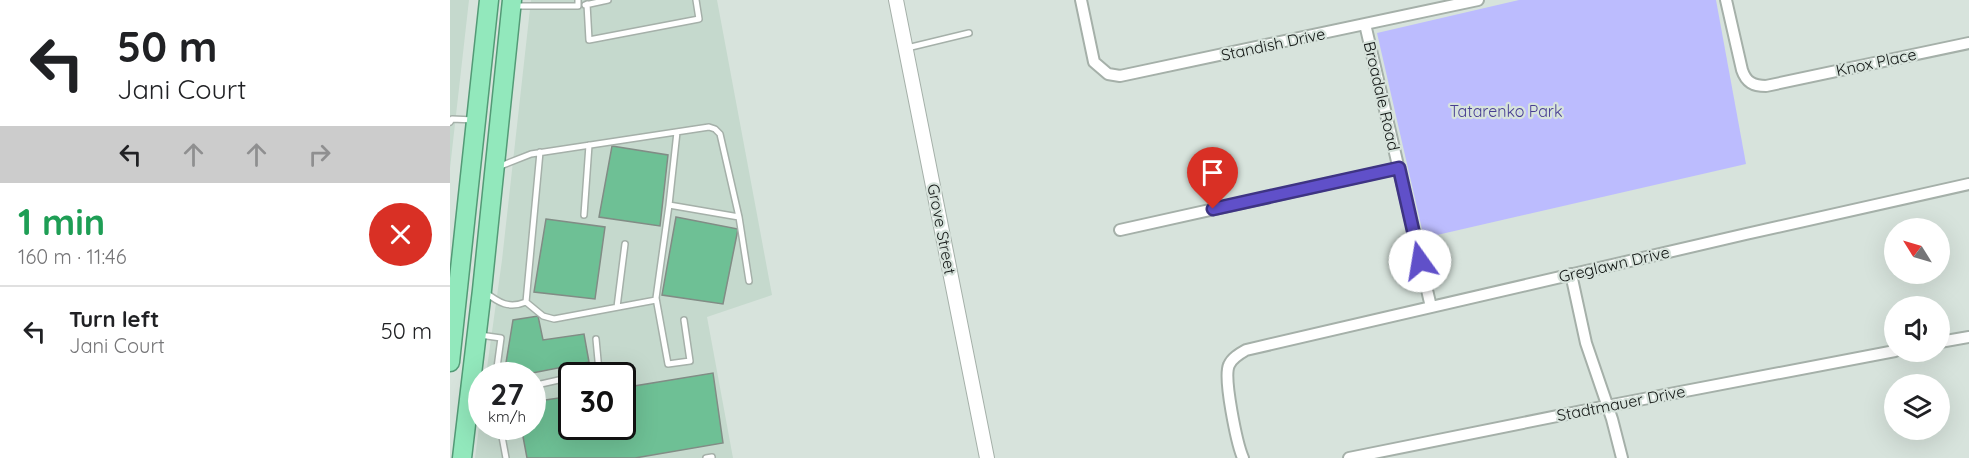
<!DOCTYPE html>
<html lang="en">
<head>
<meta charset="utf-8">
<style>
  body { margin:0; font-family:Quicksand,sans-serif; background:#f6f6f6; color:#202124; height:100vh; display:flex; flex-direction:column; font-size:22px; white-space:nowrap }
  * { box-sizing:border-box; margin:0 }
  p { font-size:20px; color:#757577 }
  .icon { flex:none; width:33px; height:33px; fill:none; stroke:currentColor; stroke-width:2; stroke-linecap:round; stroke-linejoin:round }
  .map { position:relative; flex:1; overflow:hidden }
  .drawer { display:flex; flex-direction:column; background:#fff; width:450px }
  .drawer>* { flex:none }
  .hud { background:#fff; color:#202124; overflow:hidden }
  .needle { width:39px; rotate:307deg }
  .fabs { position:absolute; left:1434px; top:218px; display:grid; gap:12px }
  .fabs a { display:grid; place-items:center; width:66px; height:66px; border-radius:50%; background:#fff; box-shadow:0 6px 24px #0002; font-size:30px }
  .speed { position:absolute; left:18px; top:362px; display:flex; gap:12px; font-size:30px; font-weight:700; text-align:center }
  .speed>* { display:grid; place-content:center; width:78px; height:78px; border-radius:50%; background:#fff; box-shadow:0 6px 24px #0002; line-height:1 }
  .speed small { font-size:15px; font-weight:400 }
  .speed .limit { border:3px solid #111; border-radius:9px; background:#fff; color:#111 }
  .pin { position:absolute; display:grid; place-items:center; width:51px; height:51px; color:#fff; margin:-62px -26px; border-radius:50% 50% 50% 0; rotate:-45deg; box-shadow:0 0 6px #0007 }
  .pin .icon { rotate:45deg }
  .me { position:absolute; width:66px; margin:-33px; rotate:347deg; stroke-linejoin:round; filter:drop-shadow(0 0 4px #0008) }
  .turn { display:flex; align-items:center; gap:21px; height:126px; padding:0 18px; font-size:27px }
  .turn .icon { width:78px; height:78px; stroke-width:2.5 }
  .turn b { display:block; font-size:42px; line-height:51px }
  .lanes { display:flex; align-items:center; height:57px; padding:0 18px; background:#0003; justify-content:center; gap:30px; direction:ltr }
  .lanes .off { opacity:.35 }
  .round { display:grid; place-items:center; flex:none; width:63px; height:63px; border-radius:32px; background:#f6f6f6 }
  .headline { display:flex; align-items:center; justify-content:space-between; height:102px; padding:0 18px }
  h1 { font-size:36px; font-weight:800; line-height:45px; color:#1e9e55 }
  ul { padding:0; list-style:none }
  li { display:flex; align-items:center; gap:18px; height:90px; padding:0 18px; border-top:2px solid #e0e0e0 }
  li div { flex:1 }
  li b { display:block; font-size:22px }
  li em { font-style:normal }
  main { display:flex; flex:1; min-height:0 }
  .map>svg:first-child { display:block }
  .built { fill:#c5d9cd; fill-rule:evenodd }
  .green { fill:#bcbcfe }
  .building { fill:#6ec095; stroke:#818c85; stroke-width:1.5 }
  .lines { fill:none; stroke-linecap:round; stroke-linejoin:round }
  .service-casing { stroke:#a5b0a9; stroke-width:8 }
  .minor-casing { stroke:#a5b0a9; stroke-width:14 }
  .tertiary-casing { stroke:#a5b0a9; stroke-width:16 }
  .trunk-casing { stroke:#539a76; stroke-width:21 }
  .service { stroke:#fff; stroke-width:5 }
  .minor { stroke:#fff; stroke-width:10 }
  .tertiary { stroke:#fff; stroke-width:14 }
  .trunk { stroke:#92e8bc; stroke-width:18 }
  .route-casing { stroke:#3e3483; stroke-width:15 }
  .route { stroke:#6050c9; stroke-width:10 }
  .labels { text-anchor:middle; stroke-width:4.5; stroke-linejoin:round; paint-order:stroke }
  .street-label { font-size:16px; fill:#111513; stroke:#d7e3dc }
  .park-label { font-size:16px; fill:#483e92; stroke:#d7e3dc }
</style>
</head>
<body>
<main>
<section class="drawer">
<div class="hud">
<div class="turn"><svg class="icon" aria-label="left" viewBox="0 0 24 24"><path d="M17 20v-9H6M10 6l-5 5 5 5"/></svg><div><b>50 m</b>Jani Court</div></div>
<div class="lanes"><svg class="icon" aria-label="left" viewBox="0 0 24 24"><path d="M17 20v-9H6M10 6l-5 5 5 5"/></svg><svg class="icon off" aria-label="ahead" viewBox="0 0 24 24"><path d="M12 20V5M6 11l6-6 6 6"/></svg><svg class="icon off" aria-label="ahead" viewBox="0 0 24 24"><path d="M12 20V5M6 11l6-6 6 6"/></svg><svg class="icon off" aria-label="right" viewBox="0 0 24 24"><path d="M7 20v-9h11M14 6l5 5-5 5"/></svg></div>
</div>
<div class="headline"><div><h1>1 min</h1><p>160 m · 11:46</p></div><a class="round" style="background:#d93025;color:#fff"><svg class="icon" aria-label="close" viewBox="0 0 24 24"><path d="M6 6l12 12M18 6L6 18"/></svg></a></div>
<ul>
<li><svg class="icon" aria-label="left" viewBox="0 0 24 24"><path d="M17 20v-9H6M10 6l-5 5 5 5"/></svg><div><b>Turn left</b><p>Jani Court</p></div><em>50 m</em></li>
</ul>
</section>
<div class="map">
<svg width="1519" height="458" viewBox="0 0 1519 458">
  <rect width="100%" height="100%" fill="#d7e3dc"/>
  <!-- built -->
  <path class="built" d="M0,0H19L0,168Z
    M81,0H267L322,295L257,317L283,458H25L31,411L32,426H82V375H36L52,260ZM122,375H172V426H122Z"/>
  <!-- green -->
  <path class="green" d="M1069,0H1266L1296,164L974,238L927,33Z"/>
  <!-- building -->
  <path class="building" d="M162,146L218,155L210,226L149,217Z
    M226,217L288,229L273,304L212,295Z
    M96,219L155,227L145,299L84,292Z
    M88,316L93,340L134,334L139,362L72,375H54L63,320Z
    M263,373L273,443L185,458H77L71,426H82V402L122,396V426H172V388Z"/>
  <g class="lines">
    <defs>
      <path id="service" d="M137,4L139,40L249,19L246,0
        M135,5L158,0
        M63,6H128V0
        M457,48L519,33
        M0,122L2,119L24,120
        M90,152L76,302L93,316L104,319L206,300
        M48,167L81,154L259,127L265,129L270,134L289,217L299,281
        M219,205L227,132
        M134,215L139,145
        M35,292C49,303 59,309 76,302
        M167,307L175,244
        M234,320L240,361L218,364L206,298L219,205L289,217
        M30,335L51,338L46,375
        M132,375L149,371L146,339
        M82,386L122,377
        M50,426L56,458
        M256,458L262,457"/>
      <path id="minor" d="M631,0L644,62L658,74L670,76L1028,0
        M1276,0L1292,70C1296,82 1303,86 1316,86L1519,43
        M915,24L981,307
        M670,230L949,168
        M1121,274L1136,343L1162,419L1172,458
        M1490,342L1519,337
        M793,458C787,444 773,378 779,365C782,358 789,354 796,350L1296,234L1519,184
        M899,458L1157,406L1445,351"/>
      <path id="tertiary" d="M446,0L537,458"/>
      <path id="trunk" d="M0,362L39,0
        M12,458L32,290L62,0"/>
    </defs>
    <!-- service casing -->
    <use href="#service" class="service-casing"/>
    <!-- minor casing -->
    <use href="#minor" class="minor-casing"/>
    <!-- tertiary casing -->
    <use href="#tertiary" class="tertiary-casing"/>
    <!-- trunk casing -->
    <use href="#trunk" class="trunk-casing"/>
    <!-- service -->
    <use href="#service" class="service"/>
    <!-- minor -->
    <use href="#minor" class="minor"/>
    <!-- tertiary -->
    <use href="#tertiary" class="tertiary"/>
    <!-- trunk -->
    <use href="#trunk" class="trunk"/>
  </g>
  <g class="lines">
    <defs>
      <path id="route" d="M763,209L949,168L970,261"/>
    </defs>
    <!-- route casing -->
    <use href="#route" class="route-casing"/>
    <!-- route -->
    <use href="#route" class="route"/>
  </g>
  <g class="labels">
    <!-- street labels -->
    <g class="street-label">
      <text transform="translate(823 44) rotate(-12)" y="6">Standish Drive</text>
      <text transform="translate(1426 62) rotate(-12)" y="6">Knox Place</text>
      <text transform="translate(932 96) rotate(77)" y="6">Broadale Road</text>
      <text transform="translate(492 229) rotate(79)" y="6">Grove Street</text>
      <text transform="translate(1164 264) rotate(-13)" y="6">Greglawn Drive</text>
      <text transform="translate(1171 403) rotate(-11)" y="6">Stadtmauer Drive</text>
    </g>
    <!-- park labels -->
    <g class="park-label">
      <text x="1056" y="117">Tatarenko Park</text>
    </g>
  </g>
</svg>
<div class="fabs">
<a><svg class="needle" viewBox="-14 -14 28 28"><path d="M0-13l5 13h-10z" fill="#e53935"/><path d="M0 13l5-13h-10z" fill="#757577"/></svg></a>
<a><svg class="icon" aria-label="sound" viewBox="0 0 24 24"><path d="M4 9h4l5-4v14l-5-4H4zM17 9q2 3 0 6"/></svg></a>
<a><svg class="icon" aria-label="layers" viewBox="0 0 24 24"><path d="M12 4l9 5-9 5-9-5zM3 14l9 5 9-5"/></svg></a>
</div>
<div class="speed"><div>27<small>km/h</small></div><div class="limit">30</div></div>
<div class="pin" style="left:763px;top:209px;background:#d93025"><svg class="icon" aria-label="arrive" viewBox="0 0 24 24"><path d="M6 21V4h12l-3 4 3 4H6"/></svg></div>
<svg class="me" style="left:970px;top:261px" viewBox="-20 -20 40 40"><circle r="19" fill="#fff"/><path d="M0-13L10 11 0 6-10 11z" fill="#6050c9"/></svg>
</div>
</main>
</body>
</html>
